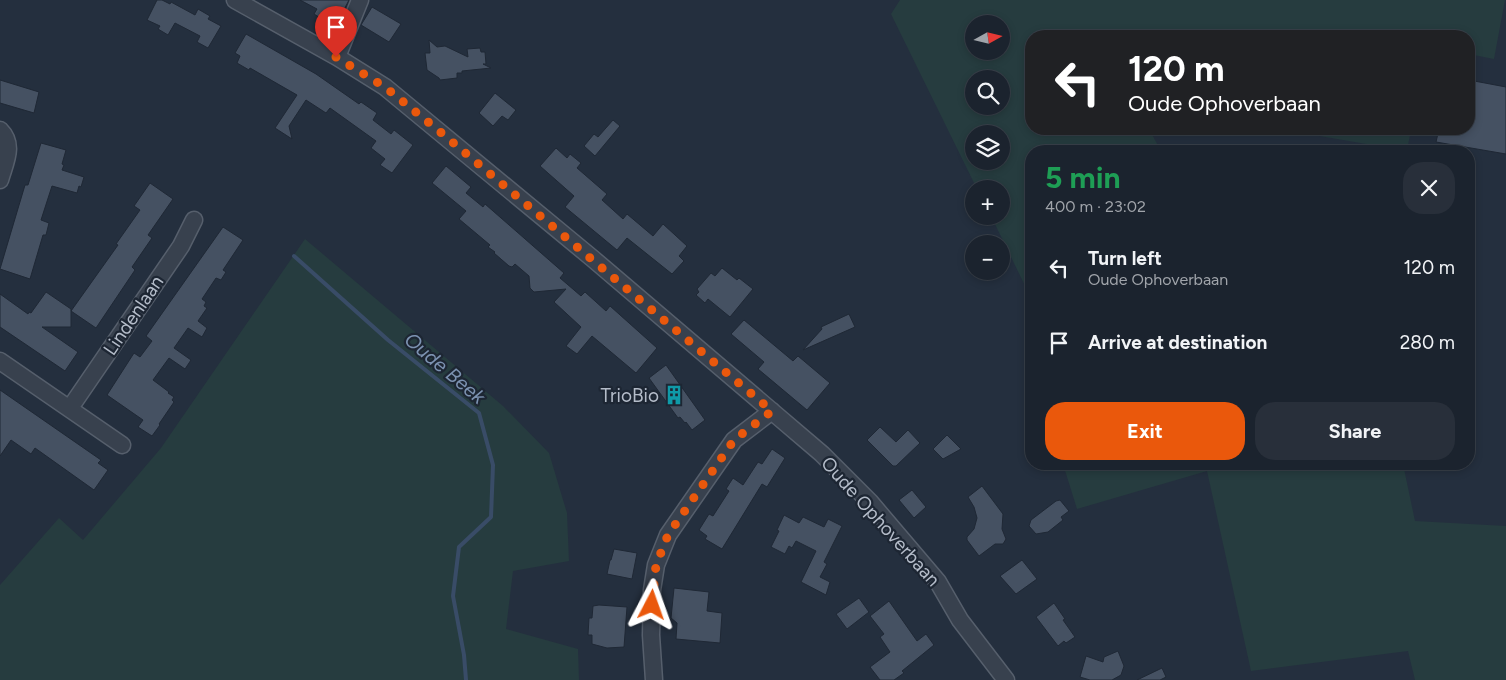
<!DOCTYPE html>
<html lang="en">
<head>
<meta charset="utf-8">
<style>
  body { margin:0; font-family:Figtree,sans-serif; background:#282f3a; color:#f1f3f6; height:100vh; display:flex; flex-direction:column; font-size:19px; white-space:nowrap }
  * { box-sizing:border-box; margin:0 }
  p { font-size:16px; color:#a0a4aa }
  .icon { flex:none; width:28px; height:28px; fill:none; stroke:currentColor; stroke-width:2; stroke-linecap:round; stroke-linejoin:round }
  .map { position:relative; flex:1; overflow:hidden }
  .panel { position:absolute; left:1025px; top:145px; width:450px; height:325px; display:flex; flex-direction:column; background:#1b232e; border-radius:20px; box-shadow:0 2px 8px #0003,0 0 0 1px #39404a }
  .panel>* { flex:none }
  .guide { position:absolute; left:1025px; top:30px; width:450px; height:105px; border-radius:20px; box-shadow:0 2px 8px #0003,0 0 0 1px #39404a; background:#202124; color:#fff; overflow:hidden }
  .needle { width:32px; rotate:82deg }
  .buttons { position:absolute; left:965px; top:15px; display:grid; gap:10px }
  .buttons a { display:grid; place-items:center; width:45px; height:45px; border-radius:50%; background:#1b232e; box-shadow:0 2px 8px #0003,0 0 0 1px #39404a; font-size:25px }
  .pin { position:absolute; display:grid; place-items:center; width:42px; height:42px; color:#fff; margin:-51px -21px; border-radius:50% 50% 50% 0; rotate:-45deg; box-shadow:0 0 5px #0007 }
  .pin .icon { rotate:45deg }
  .me { position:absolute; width:55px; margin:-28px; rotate:4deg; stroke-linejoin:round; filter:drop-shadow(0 0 4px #0008) }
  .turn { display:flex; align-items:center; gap:18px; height:105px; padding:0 20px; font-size:22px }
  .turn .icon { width:65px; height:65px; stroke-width:2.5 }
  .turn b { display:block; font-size:35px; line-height:42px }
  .round { display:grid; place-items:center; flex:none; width:52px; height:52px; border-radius:20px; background:#282f3a }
  .head { display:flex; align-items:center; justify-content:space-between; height:85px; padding:0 20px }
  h1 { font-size:30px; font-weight:700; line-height:38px; color:#1e9e55 }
  .action { display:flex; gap:10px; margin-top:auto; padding:10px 20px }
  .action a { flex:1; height:58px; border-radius:20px; background:#ea580c; color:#fff; font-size:20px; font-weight:700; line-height:58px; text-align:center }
  .action a+a { background:#282f3a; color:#f1f3f6 }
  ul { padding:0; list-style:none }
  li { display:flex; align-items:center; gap:15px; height:75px; padding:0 20px }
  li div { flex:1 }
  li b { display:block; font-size:19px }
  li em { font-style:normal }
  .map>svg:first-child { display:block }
  .green { fill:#263c3f; fill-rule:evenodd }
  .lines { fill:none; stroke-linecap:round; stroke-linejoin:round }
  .stream { stroke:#394c67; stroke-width:4 }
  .building { fill:#455162; stroke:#1f2835 }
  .minor-casing { stroke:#565f6c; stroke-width:19 }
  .minor { stroke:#38414e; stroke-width:16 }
  .route { stroke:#ea580c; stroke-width:9; stroke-dasharray:0 16.2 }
  .labels { text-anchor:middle; stroke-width:4.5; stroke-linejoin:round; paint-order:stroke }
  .street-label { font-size:19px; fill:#b4bcc9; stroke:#1d2633 }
  .poi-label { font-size:19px; fill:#b4bcc9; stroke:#1d2633; text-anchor:end }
  .water-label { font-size:20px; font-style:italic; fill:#7c92b1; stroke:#1d2633 }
</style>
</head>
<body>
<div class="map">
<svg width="1506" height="680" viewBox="0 0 1506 680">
  <rect width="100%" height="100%" fill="#242f3e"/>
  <!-- green -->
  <path class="green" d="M900,0H1505L1494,59L1469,54V36H1031V129H1149L1161,151H1031V298L991,216H1001V189H977L891,14ZM974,24H1001V51H974ZM974,79H1001V106H974ZM974,134H1001V161H974Z
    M1279,129H1411L1407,151Z
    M305,239L503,406L549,453L567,513L569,561L513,571L506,629L578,649L579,680H0V585L59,518L83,540L161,448Z
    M1063,464H1403L1415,521L1506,526V680H1415L1408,651L1251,671L1207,471L1077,509Z"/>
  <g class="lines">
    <!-- stream -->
    <path class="stream" d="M294,256L388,340L479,413L493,465L491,517L459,547L453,596L464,655L466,680"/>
  </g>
  <!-- building -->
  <path class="building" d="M157,0H162L170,4L171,2L195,15L198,9L210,16L208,19L221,26L208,48L197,42L200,36L175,23L168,35L158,29L160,26L147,20Z
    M300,0H349L335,27L314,14L317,9Z
    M372,7L401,24L389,42L361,25Z
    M246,34L316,74L359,104L361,102L377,113L373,120L391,134L394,130L413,145L392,173L380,165L385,159L371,148L376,141L330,108L326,113L306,100L289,126L292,139L275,128L297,95L250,68L249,70L237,63L240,56L235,53Z
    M429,40L437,47L445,46L468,57L467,49L480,48L481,52H485L486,64H483L491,68L462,71V73H457V78L440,80L439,78L427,70L425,53H430Z
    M0,80L39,92L34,113L0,103Z
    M1469,80L1506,87V154L1436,142L1439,129H1469Z
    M495,93L516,110L508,120L502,116L493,126L479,113Z
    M613,120L620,126L595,156L584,146L594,134L598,137Z
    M41,143L66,150L62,164L64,165L62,170L84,177L81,187L79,186L77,193L52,186L41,220L49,223L46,235H43L30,279L0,269L25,185H28Z
    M556,148L567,158L570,154L581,163L577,168L607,194L602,200L623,219L627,214L653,236L663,224L687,246L679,256L684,261L672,274L627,238L617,250L565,207L574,196L540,166Z
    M446,166L471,187L466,193L483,207L485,204L564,273L560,278L581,296L585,292L606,311L610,306L657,348L636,373L592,336L577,354L566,346L581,327L554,302L566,289L534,292L530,288L529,276L515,264L512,267L509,266L494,253L495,252L488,247L490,245L459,219L466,211L432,183Z
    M150,183L173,199L148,235L152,238L132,267L135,270L96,328L71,311L118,245L116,244L140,210L134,206Z
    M223,227L243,240L223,270L226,272L221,280L216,278L202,299L206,302L204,306L207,308L198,321L207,328L202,337L188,328L174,348L191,360L185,369L169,358L153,380L169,392L168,393L174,397L172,400L174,402L159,424L160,425L152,436L138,427L143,420L107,395L134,353L140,357L152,341L146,336Z
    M722,268L737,280L739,278L753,289L730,317L708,299L705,303L696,295L699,292L697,289L711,273L715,276Z
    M46,292L71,309V327H42L78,352L65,371L0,327V294L28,314L29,312L31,313Z
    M849,314L855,327L803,350L822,329L821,327Z
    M744,320L793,361L798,356L830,383L807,410L758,369L764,362L731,334Z
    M666,365L705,420L692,430L686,422L685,423L680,417L678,418L649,378Z
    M0,390L101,460L98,463L108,470L94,490L35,448L31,454L11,440L0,456Z
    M880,427L896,442L908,430L920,443L896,466H893L867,440Z
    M947,435L961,449L943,459L933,449Z
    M772,449L785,458L767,487L762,484L722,549L705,539L707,536L699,530L709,514L713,516L729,491L726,489L733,478L743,485L758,462L762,464Z
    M982,486L1003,514L1002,529L1006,539L1003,544H995L979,556L967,540V537L974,529L977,518L974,507L968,497Z
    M912,490L926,507L914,518L899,500Z
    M1060,500L1069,511L1061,517L1063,520L1048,532L1036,534L1029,526L1031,520L1056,501Z
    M784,515L799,523L803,517L824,527L828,519L842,526L824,562L827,564L820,577L830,582L826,595L801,582L816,551L796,541L792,548L789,546L785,554L771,547L779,531L777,530Z
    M614,549L637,553L632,579L607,574L610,560H611Z
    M1022,560L1037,579L1016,594L1000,576Z
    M674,588L709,592L707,611L722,613L720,643L676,639L677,623L671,618Z
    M859,598L869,612L847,629L836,614Z
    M889,601L917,641L926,634L934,645L902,671L904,673L894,680H880L870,667L890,652L880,637L884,634L870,616Z
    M1054,603L1065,619L1063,620L1075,637L1066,643L1064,641L1058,646L1036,617Z
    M599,605L627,607L624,647L607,648L592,644V635H588L589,618H592L593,606Z
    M1118,651L1124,666L1121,675L1112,680H1090L1080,677L1086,656L1103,662L1104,657Z
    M1162,668L1166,677L1160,680H1137Z"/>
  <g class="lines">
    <defs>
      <path id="minor" d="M235,0L337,57L385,87L592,258L822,454L870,502L938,582L960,620L1006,680
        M337,57L360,0
        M0,130C15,145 5,162 0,180
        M0,361L122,445
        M70,408L181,246L194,220
        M654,680L651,635L652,590L656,565L668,535L734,440L772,411"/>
    </defs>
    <!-- minor casing -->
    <use href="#minor" class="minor-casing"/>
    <!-- minor -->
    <use href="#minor" class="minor"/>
  </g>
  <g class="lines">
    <!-- route -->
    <path class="route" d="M336,57L385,87L444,135L772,411L734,440L668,535L656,565L652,605"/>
  </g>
  <!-- icons -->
  <defs>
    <symbol id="building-bare" viewBox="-9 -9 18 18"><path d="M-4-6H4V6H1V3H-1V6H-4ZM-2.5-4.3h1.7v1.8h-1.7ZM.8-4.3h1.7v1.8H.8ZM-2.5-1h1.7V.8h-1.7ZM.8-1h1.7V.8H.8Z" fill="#0f9aa8" stroke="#1d2633" stroke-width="2.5" paint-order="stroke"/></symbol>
  </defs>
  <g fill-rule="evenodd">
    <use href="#building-bare" x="660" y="381" width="28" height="28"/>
  </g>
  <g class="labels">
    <!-- street labels -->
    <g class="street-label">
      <text transform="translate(133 315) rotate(-56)" y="7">Lindenlaan</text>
      <text transform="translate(881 521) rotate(48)" y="7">Oude Ophoverbaan</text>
    </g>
    <!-- poi labels -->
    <g class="poi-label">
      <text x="659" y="402">TrioBio</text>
    </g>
    <!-- water labels -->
    <g class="water-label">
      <text transform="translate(445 368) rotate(40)" y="7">Oude Beek</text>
    </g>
  </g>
</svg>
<div class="buttons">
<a><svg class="needle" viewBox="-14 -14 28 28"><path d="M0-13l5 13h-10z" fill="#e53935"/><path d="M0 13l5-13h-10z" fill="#a0a4aa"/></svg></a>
<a><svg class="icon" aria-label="search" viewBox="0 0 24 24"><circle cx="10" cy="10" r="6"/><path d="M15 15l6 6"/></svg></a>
<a><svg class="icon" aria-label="layers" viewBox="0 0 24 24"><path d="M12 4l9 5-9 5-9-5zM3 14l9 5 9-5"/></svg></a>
<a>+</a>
<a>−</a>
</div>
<div class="pin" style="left:336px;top:57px;background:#d93025"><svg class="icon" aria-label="arrive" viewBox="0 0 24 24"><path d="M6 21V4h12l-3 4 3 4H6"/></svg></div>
<svg class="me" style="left:652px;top:605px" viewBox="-20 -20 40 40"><path d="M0-17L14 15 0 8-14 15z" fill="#ea580c" stroke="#fff" stroke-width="4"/></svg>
<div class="guide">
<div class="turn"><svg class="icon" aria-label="left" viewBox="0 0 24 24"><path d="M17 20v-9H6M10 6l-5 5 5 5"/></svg><div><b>120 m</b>Oude Ophoverbaan</div></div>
</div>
<section class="panel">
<div class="head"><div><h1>5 min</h1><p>400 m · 23:02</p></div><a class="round"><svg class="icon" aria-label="close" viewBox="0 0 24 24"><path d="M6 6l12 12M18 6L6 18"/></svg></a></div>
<ul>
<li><svg class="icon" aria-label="left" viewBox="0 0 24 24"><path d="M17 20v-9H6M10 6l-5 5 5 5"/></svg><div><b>Turn left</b><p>Oude Ophoverbaan</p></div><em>120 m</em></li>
<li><svg class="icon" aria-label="arrive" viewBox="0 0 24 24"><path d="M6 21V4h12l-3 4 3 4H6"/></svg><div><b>Arrive at destination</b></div><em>280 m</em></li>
</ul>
<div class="action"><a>Exit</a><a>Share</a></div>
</section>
</div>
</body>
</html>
